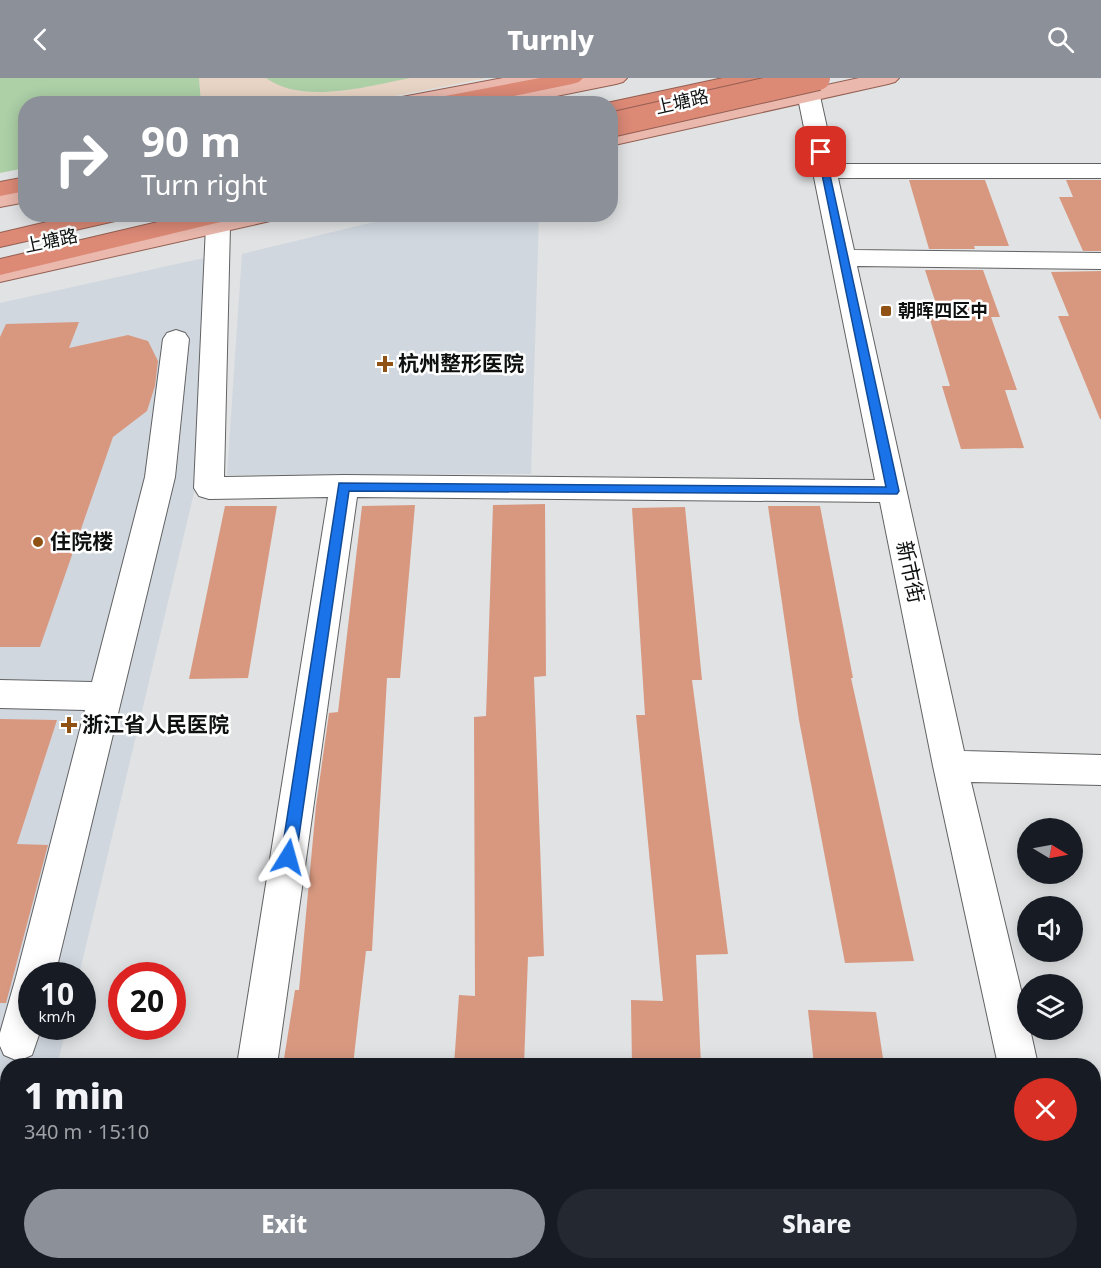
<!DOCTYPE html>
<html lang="en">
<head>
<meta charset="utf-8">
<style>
  body { margin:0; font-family:"Noto Sans","Noto Sans SC",sans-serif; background:#242831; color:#f1f3f6; height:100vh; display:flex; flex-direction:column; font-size:22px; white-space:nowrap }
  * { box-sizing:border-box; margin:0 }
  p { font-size:20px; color:#9ea1a6 }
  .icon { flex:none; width:33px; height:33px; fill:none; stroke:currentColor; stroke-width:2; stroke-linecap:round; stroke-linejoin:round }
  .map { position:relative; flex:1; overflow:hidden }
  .sheet { position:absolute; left:0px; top:980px; width:1101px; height:212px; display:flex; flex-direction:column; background:#171b24; border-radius:24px 24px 0 0; box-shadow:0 3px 15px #0003 }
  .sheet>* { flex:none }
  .hud { position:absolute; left:18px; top:18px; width:600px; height:126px; border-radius:24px; box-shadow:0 3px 15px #0003; background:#8c9099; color:#fff; overflow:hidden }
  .needle { width:39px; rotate:100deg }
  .buttons { position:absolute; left:1017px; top:740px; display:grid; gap:12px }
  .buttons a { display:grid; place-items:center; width:66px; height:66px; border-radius:50%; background:#171b24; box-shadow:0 3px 15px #0003; font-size:30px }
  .speed { position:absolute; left:18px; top:884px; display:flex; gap:12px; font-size:30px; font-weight:700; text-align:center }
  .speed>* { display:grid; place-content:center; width:78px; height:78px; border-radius:50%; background:#171b24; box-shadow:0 3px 15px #0003; line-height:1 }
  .speed small { font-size:15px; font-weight:400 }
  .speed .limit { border:9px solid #d22; background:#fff; color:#111 }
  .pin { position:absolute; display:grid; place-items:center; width:51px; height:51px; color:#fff; margin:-26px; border-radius:12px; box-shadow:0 3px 9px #0006 }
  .me { position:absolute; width:66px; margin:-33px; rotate:8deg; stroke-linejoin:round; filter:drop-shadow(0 0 4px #0008) }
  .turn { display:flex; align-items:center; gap:21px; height:126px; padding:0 24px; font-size:27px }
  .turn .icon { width:78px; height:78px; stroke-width:2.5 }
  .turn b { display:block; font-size:42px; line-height:51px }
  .round { display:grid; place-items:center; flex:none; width:63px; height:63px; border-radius:32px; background:#242831 }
  .head { display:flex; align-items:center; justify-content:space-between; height:102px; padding:0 24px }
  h1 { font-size:36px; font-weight:800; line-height:45px }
  .button { display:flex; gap:12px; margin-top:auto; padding:12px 24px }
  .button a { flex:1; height:69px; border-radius:36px; background:#8c9099; color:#fff; font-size:24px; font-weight:800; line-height:69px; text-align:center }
  .button a+a { background:#242831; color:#f1f3f6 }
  header { display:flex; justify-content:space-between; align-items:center; height:78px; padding:0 24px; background:#8c9099; color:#fff; font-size:27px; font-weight:800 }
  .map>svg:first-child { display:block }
  .built { fill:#d1d7df }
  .education { fill:#e7d4c4 }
  .green { fill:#add0a7 }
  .building { fill:#d89880 }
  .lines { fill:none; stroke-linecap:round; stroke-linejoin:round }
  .minor-casing { stroke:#616263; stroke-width:2 }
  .major-casing { stroke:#945f52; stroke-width:2 }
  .highway-casing { stroke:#945f52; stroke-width:2 }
  .minor { fill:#fff; fill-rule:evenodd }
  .major { fill:#eab8ad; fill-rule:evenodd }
  .highway { fill:#dc8976; fill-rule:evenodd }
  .highway-bridge-casing { stroke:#945f52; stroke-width:26; stroke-linecap:butt }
  .highway-bridge { stroke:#dc8976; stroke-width:24 }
  .route { fill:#1a73e8; stroke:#114b97; stroke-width:1.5 }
  .poi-dot { fill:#8f5214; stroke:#fff; stroke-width:2 }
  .labels { text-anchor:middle; stroke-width:5; stroke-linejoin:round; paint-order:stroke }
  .far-street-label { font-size:18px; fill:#0f1010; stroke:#fff }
  .far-poi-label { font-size:18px; font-weight:bold; fill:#0f1010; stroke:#fff; text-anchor:start }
  .poi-label { font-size:21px; font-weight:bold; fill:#0f1010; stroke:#fff; text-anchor:start }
  .street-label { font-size:21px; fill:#0f1010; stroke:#fff }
</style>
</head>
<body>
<header><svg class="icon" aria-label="back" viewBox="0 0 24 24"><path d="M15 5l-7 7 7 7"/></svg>Turnly<svg class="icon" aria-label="search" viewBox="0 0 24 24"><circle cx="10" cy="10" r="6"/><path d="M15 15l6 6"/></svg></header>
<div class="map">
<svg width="1101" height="1190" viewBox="0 0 1101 1190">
  <rect width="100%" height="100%" fill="#e0e2e3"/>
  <!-- built -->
  <path class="built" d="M403,137H539L531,396L227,397L242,176Z
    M204,180L198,398L79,897H32V948H67L57,987H8V1184H11L9,1190H0V225Z"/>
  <!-- education -->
  <path class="education" d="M199,0H487L354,26L201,25Z"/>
  <!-- green -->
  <path class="green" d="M0,0H199L201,25L26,26L25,90L0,95Z
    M266,0H410C369,8 303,27 266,0Z"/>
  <!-- building -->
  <path class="building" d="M909,102H985L1009,168H974L975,171H929Z
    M1066,102H1101V173H1083L1059,119H1073Z
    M925,192H983L1000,239H991L1017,312H1005L1024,370L961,371L942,308H950L928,235H939Z
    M1101,193V341H1100L1058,238H1069L1051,194Z
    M79,244L69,270L128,257L148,263L158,283L155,308L147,333L113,359L40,569H0V259L6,246Z
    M545,426L546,598L534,599L544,878L528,879L524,987H454L459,917L475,918L474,639L486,638L493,427Z
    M415,427L400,600H387L372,873H366L353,987H283L295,912H299L316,728L329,635L338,634L362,428Z
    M225,428H277L248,600L189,601Z
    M768,428H820L853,600H851L914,883L845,885L799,642Z
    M685,429L702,602H692L728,876L696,877L701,987H632L631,922L663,923L636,637H645L632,430Z
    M0,641L57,642L17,766L48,767L6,925H0Z
    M808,932L876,934L884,987H814Z"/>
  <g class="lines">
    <defs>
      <path id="minor" d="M794,0H816L835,86H1101V100H838L854,172L1101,175V191L857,188L964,673L1101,677V707L971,704L1028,941V951H1030L1038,987H998L933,688L880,424L357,419L277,987H237L328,419L209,421L199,418L194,410L206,148L209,143L218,141L227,143L230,148L224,399L344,397L875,402Z
        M176,252L185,255L189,261L175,399L55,897H32V948H42L32,977L18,983L4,977L0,968V955L16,899L85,632L0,630V602L92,604L145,399L163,261L167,255Z
        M205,1184H249L248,1190H204Z
        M1041,1184H1085L1087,1190H1043Z"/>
      <path id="major" d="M503,0H547L543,4L536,6L438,26H392L394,21L402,19Z
        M583,0H627L623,4L616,6L517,26L504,25L501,20L504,15L512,14Z
        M859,0H899L895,4L888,6L610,68V54Z
        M26,110V124L0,129V115Z
        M235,136H282L278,141L270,143L0,204V188Z"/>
      <path id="highway" d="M540,0H583L579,4L572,6L475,26H430L432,21L440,19Z
        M723,0H764L760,4L753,6L610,36V26H602Z
        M26,99V113L0,118V104Z
        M81,136H128L124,141L0,169V155Z
        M192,136H237L233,141L0,197V181Z"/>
    </defs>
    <!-- minor casing -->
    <use href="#minor" class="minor-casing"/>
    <!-- major casing -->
    <use href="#major" class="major-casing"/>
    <!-- highway casing -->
    <use href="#highway" class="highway-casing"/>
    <!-- minor -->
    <use href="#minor" class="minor"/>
    <!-- major -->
    <use href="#major" class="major"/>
    <!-- highway -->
    <use href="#highway" class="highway"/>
    <defs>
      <path id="highway-bridge" d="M610,47L818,0"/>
    </defs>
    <!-- highway-bridge casing -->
    <use href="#highway-bridge" class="highway-bridge-casing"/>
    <!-- highway-bridge -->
    <use href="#highway-bridge" class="highway-bridge"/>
  </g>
  <!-- route -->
  <path class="route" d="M817,72L825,74L899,413L897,416L349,413L296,779L294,784L288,786L283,784L281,779L339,405L886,409Z"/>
  <!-- markers -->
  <g class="poi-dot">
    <rect x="880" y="227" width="12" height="12" rx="3"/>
    <path d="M382 277h6v6h6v6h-6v6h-6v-6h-6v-6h6z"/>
    <circle cx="38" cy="464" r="6"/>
    <path d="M66 638h6v6h6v6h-6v6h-6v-6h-6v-6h6z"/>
  </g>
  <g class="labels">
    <!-- far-street labels -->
    <g class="far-street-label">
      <text transform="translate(682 24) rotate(-13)" y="6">上塘路</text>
      <text transform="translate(51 163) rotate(-12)" y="6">上塘路</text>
    </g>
    <!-- far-poi labels -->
    <g class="far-poi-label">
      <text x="898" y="239">朝晖四区中</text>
    </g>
    <!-- poi labels -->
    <g class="poi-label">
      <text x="398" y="293">杭州整形医院</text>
      <text x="50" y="471">住院楼</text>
      <text x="82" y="654">浙江省人民医院</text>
    </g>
    <!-- street labels -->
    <g class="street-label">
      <text transform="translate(910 494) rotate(78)" y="7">新市街</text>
    </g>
  </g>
</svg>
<div class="buttons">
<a><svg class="needle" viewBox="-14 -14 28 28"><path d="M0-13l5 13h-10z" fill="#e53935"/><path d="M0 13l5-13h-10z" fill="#9ea1a6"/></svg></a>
<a><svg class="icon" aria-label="sound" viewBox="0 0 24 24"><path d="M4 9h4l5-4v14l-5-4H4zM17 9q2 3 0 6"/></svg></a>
<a><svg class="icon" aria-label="layers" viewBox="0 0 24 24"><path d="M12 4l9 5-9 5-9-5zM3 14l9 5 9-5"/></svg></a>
</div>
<div class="speed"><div>10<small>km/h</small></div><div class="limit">20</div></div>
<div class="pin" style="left:821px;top:74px;background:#d93025"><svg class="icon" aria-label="arrive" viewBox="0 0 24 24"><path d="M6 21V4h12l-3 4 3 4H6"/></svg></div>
<svg class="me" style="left:288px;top:779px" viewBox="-20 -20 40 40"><path d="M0-17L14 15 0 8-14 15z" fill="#1a73e8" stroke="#fff" stroke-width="4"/></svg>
<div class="hud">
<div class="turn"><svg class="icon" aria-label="right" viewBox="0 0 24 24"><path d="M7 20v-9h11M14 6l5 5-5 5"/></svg><div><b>90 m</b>Turn right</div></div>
</div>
<section class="sheet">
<div class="head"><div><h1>1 min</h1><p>340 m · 15:10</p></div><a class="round" style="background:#d93025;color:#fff"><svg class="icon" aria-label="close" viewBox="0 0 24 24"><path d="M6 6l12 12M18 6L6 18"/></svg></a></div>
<div class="button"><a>Exit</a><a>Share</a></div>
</section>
</div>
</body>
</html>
